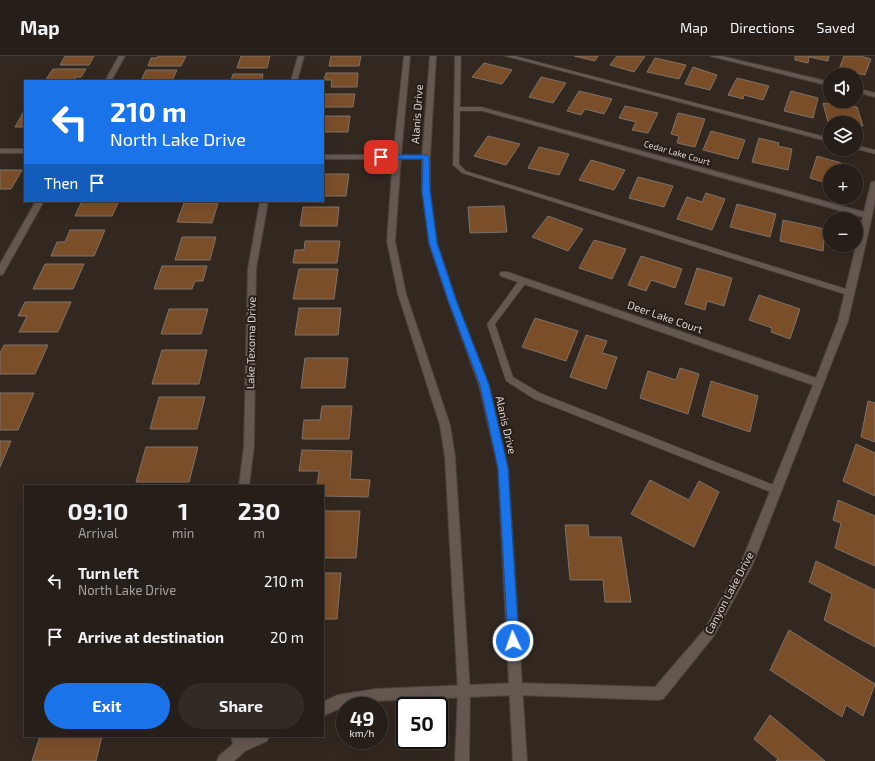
<!DOCTYPE html>
<html lang="en">
<head>
<meta charset="utf-8">
<style>
  body { margin:0; font-family:"Exo 2",sans-serif; background:#322b25; color:#f1f3f6; height:100vh; display:flex; flex-direction:column; font-size:15px; white-space:nowrap }
  * { box-sizing:border-box; margin:0 }
  p { font-size:13px; color:#a4a2a2 }
  .icon { flex:none; width:22px; height:22px; fill:none; stroke:currentColor; stroke-width:2; stroke-linecap:round; stroke-linejoin:round }
  .map { position:relative; flex:1; overflow:hidden }
  .panel { position:absolute; left:24px; top:429px; width:300px; height:252px; display:flex; flex-direction:column; background:#261e18; border-radius:0px; box-shadow:0 4px 16px #0002,0 0 0 1px #423c37 }
  .panel>* { flex:none }
  .guide { position:absolute; left:24px; top:24px; width:300px; height:122px; border-radius:0px; box-shadow:0 4px 16px #0002,0 0 0 1px #423c37; background:#1a73e8; color:#fff; overflow:hidden }
  .tools { position:absolute; left:823px; top:12px; display:grid; gap:8px }
  .tools a { display:grid; place-items:center; width:40px; height:40px; border-radius:50%; background:#261e18; box-shadow:0 4px 16px #0002,0 0 0 1px #423c37; font-size:20px }
  .speed { position:absolute; left:336px; top:641px; display:flex; gap:8px; font-size:20px; font-weight:700; text-align:center }
  .speed>* { display:grid; place-content:center; width:52px; height:52px; border-radius:50%; background:#261e18; box-shadow:0 4px 16px #0002,0 0 0 1px #423c37; line-height:1 }
  .speed small { font-size:10px; font-weight:400 }
  .speed .limit { border:2px solid #111; border-radius:6px; background:#fff; color:#111 }
  .pin { position:absolute; display:grid; place-items:center; width:34px; height:34px; color:#fff; margin:-17px; border-radius:8px; box-shadow:0 2px 6px #0006 }
  .me { position:absolute; width:44px; margin:-22px; rotate:357deg; stroke-linejoin:round; filter:drop-shadow(0 0 3px #0008) }
  .turn { display:flex; align-items:center; gap:14px; height:84px; padding:0 20px; font-size:18px }
  .turn .icon { width:52px; height:52px; stroke-width:2.5 }
  .turn b { display:block; font-size:28px; line-height:34px }
  .then { display:flex; align-items:center; height:38px; padding:0 20px; background:#0003; gap:8px; font-size:15px }
  .eta { display:flex; justify-content:space-evenly; align-items:center; height:68px; text-align:center }
  .eta b { font-size:24px; font-weight:700; line-height:28px }
  .cta { display:flex; gap:8px; margin-top:auto; padding:8px 20px }
  .cta a { flex:1; height:46px; border-radius:24px; background:#1a73e8; color:#fff; font-size:16px; font-weight:700; line-height:46px; text-align:center }
  .cta a+a { background:#322b25; color:#f1f3f6 }
  ul { padding:0; list-style:none }
  li { display:flex; align-items:center; gap:12px; height:56px; padding:0 20px }
  li div { flex:1 }
  li b { display:block; font-size:15px }
  li em { font-style:normal }
  header { display:flex; align-items:center; gap:24px; box-sizing:border-box; height:56px; padding:0 20px; background:#261e18; border-bottom:1px solid #423c37 }
  header strong { font-size:19px }
  nav { display:flex; gap:22px; margin-inline-start:auto; font-size:14px }
  .map>svg:first-child { display:block }
  .building { fill:#7b4e2a; stroke:#7e7269 }
  .lines { fill:none; stroke-linecap:round; stroke-linejoin:round }
  .lane-casing { stroke:#4b433d; stroke-width:1 }
  .street-casing { stroke:#4b433d; stroke-width:2 }
  .secondary-casing { stroke:#4b433d; stroke-width:2 }
  .lane { fill:#645850; fill-rule:evenodd }
  .street { fill:#645850; fill-rule:evenodd }
  .secondary { fill:#645850; fill-rule:evenodd }
  .route { fill:#1a73e8; stroke:#114b97 }
  .labels { text-anchor:middle; stroke-width:4; stroke-linejoin:round; paint-order:stroke }
  .far-street-label { font-size:9px; fill:#dbd5d0; stroke:#281e17 }
  .street-label { font-size:11px; fill:#dbd5d0; stroke:#281e17 }
</style>
</head>
<body>
<header>
<strong>Map</strong>
<nav><a>Map</a><a>Directions</a><a>Saved</a></nav>
</header>
<div class="map">
<svg width="875" height="705" viewBox="0 0 875 705">
  <rect width="100%" height="100%" fill="#322820"/>
  <!-- building -->
  <path class="building" d="M65,0H94L89,9H60Z
    M158,0H186L181,10H148L151,2H157Z
    M241,0H270L267,12H237Z
    M331,0H361L359,10H329Z
    M574,0H598L595,5Z
    M617,0H645L634,16L610,9Z
    M795,0H829L828,5L809,1L808,7L795,4Z
    M844,0H860L871,3L865,19L839,13Z
    M655,2L686,9L679,23L647,16Z
    M484,7L512,14L502,28L472,21Z
    M693,11L717,19L710,34L685,28Z
    M53,13H86L81,21H76L74,25H45Z
    M146,14H177L172,25H141Z
    M326,17H358L357,31H331L332,24H324Z
    M233,18H263L262,25H231Z
    M541,21L566,27L553,47L529,41Z
    M737,22L769,30L763,44L744,39L743,43L728,39Z
    M579,35L612,43L604,58L585,53L581,59L567,55Z
    M791,35L818,42L813,62L784,55Z
    M325,38H355L353,51H323Z
    M823,47L857,51L863,70L856,69V67L828,66Z
    M625,50L658,57L648,77L632,74L636,66L619,62Z
    M24,55L25,71H15Z
    M678,57L705,63L695,91L677,87L679,80L671,78Z
    M323,60H350L348,76H323Z
    M711,75L745,84L738,103L703,94Z
    M488,80L520,88L506,109L474,100Z
    M759,82L779,87L778,90L792,93L788,114L752,106Z
    M539,91L569,98L559,119L528,112Z
    M817,100L848,109L846,115H830V128L810,122Z
    M591,104L625,114L614,134L579,124Z
    M0,114H22L11,133H0Z
    M323,118H349L346,140H323Z
    M638,121L673,130L664,151L629,142Z
    M706,137L725,143L712,174L677,163L687,141L702,146Z
    M82,145H119L112,160H75Z
    M184,147H218L212,167L177,166Z
    M737,148L776,158L770,181L730,171Z
    M504,150L507,176L470,177L468,151Z
    M303,151H339L337,170H300Z
    M548,160L583,173L568,195L532,181Z
    M783,164L825,173L823,195L780,185Z
    M70,174H105L94,200H51L57,186H65Z
    M182,181H216L210,204H175Z
    M594,184L626,193L612,223L579,212Z
    M305,185H340L337,207H293L295,194H304Z
    M641,200L682,213L675,232L651,224L646,235L628,229Z
    M45,208H84L73,233H33Z
    M162,210H207L203,225H195L192,233H154Z
    M697,212L732,222L724,250L707,245L705,254L685,248Z
    M299,213H338L334,243H293Z
    M759,239L800,253L790,283L771,276L772,272L749,264Z
    M25,246H71L58,276H19L27,260H18Z
    M299,252H341L338,279H295Z
    M169,253H208L201,278H161Z
    M535,262L578,275L566,305L522,291Z
    M586,279L607,285L602,297L617,301L606,333L570,321Z
    M4,289H48L35,318H0V297Z
    M162,294H207L199,328H152Z
    M305,302H348L345,332H301Z
    M680,312L699,318L688,358L640,342L648,315L676,324Z
    M711,325L758,340L750,376L702,360Z
    M0,337H34L18,374H0Z
    M159,341H205L197,373H150Z
    M868,345L875,347V386L861,381Z
    M322,350H352L349,383H302L304,364H320Z
    M0,385H11L0,411Z
    M856,388L875,397V440L843,425Z
    M146,391H198L189,426H136Z
    M302,394L352,395L350,423L370,424L368,441L323,440V430H317L319,415H299Z
    M650,424L689,444L699,425L719,436L694,491L631,458Z
    M838,444L875,460V510L835,492L841,467L833,464Z
    M323,455H360L356,502H323Z
    M565,469H588L589,481H621L631,546H605L603,524H570Z
    M816,505L875,534V591L824,564L832,538L809,526Z
    M323,517H341L337,563H323Z
    M789,574L875,628L863,660L846,649L842,661L770,614Z
    M770,659L825,705H776L778,703L754,683Z
    M40,680H102L96,705H32Z"/>
  <g class="lines">
    <defs>
      <path id="lane" d="M455,0H461L460,51H482L485,53L482,55H460L459,108L466,115L853,235L854,237L853,239H847L462,117L453,109Z
        M505,0H515L830,82V86Z
        M856,89L875,94V98L856,93Z
        M523,222L527,225L526,227L495,268L513,321L540,337L779,431L781,434L779,437L776,438L773,437L534,343L506,325L487,268L520,223Z"/>
      <path id="street" d="M119,0H125L111,25H105Z
        M298,0H304L297,25H291Z
        M710,0H721L830,26V30Z
        M856,32L875,37V41L856,36Z
        M480,52H484L864,156L871,127L875,125V144L872,160L848,265L752,510L713,581L663,643L658,644L516,639L375,645L345,650L323,660V646L338,639L375,633L516,627L655,631L705,573L741,507L813,329L501,220L500,218L501,216H507L816,322L838,265L863,161L480,54Z
        M0,93H25V97H0Z
        M323,99H426L430,101L426,103H323Z
        M36,145H44L3,218L0,219V208Z
        M260,145H268L256,213L254,390L249,430H239L244,390L248,213Z
        M231,680H269L267,685L245,695L234,705H217L219,700L233,688Z"/>
      <path id="secondary" d="M404,0H410L401,101L395,185L406,238L450,369L455,401L470,636L469,705H455L458,636L445,401L440,369L398,238L387,185L393,101Z
        M430,0H436L430,101V135L437,187L456,244L489,329L508,412L527,705H513L498,412L479,329L448,244L429,187L422,135V101Z"/>
    </defs>
    <!-- lane casing -->
    <use href="#lane" class="lane-casing"/>
    <!-- street casing -->
    <use href="#street" class="street-casing"/>
    <!-- secondary casing -->
    <use href="#secondary" class="secondary-casing"/>
    <!-- lane -->
    <use href="#lane" class="lane"/>
    <!-- street -->
    <use href="#street" class="street"/>
    <!-- secondary -->
    <use href="#secondary" class="secondary"/>
  </g>
  <!-- route -->
  <path class="route" d="M379,99H426L429,101L430,135L437,187L456,244L489,329L508,412L519,585L517,589L513,591L509,589L508,585L498,412L480,329L448,244L429,187L422,135L423,103H381L379,102Z"/>
  <g class="labels">
    <!-- far-street labels -->
    <g class="far-street-label">
      <text transform="translate(677 97) rotate(16)" y="3">Cedar Lake Court</text>
    </g>
    <!-- street labels -->
    <g class="street-label">
      <text transform="translate(417 58) rotate(-86)" y="4">Alanis Drive</text>
      <text transform="translate(665 261) rotate(19)" y="4">Deer Lake Court</text>
      <text transform="translate(251 287) rotate(-89)" y="4">Lake Texoma Drive</text>
      <text transform="translate(506 369) rotate(77)" y="4">Alanis Drive</text>
      <text transform="translate(729 537) rotate(-62)" y="4">Canyon Lake Drive</text>
    </g>
  </g>
</svg>
<div class="tools">
<a><svg class="icon" aria-label="sound" viewBox="0 0 24 24"><path d="M4 9h4l5-4v14l-5-4H4zM17 9q2 3 0 6"/></svg></a>
<a><svg class="icon" aria-label="layers" viewBox="0 0 24 24"><path d="M12 4l9 5-9 5-9-5zM3 14l9 5 9-5"/></svg></a>
<a>+</a>
<a>−</a>
</div>
<div class="speed"><div>49<small>km/h</small></div><div class="limit">50</div></div>
<div class="pin" style="left:381px;top:101px;background:#d93025"><svg class="icon" aria-label="arrive" viewBox="0 0 24 24"><path d="M6 21V4h12l-3 4 3 4H6"/></svg></div>
<svg class="me" style="left:513px;top:585px" viewBox="-20 -20 40 40"><circle r="17" fill="#1a73e8" stroke="#fff" stroke-width="3"/><path d="M0-11L8 9 0 5-8 9z" fill="#fff"/></svg>
<div class="guide">
<div class="turn"><svg class="icon" aria-label="left" viewBox="0 0 24 24"><path d="M17 20v-9H6M10 6l-5 5 5 5"/></svg><div><b>210 m</b>North Lake Drive</div></div>
<div class="then">Then<svg class="icon" aria-label="arrive" viewBox="0 0 24 24"><path d="M6 21V4h12l-3 4 3 4H6"/></svg></div>
</div>
<section class="panel">
<div class="eta">
<div><b>09:10</b><p>Arrival</p></div>
<div><b>1</b><p>min</p></div>
<div><b>230</b><p>m</p></div>
</div>
<ul>
<li><svg class="icon" aria-label="left" viewBox="0 0 24 24"><path d="M17 20v-9H6M10 6l-5 5 5 5"/></svg><div><b>Turn left</b><p>North Lake Drive</p></div><em>210 m</em></li>
<li><svg class="icon" aria-label="arrive" viewBox="0 0 24 24"><path d="M6 21V4h12l-3 4 3 4H6"/></svg><div><b>Arrive at destination</b></div><em>20 m</em></li>
</ul>
<div class="cta"><a>Exit</a><a>Share</a></div>
</section>
</div>
</body>
</html>
